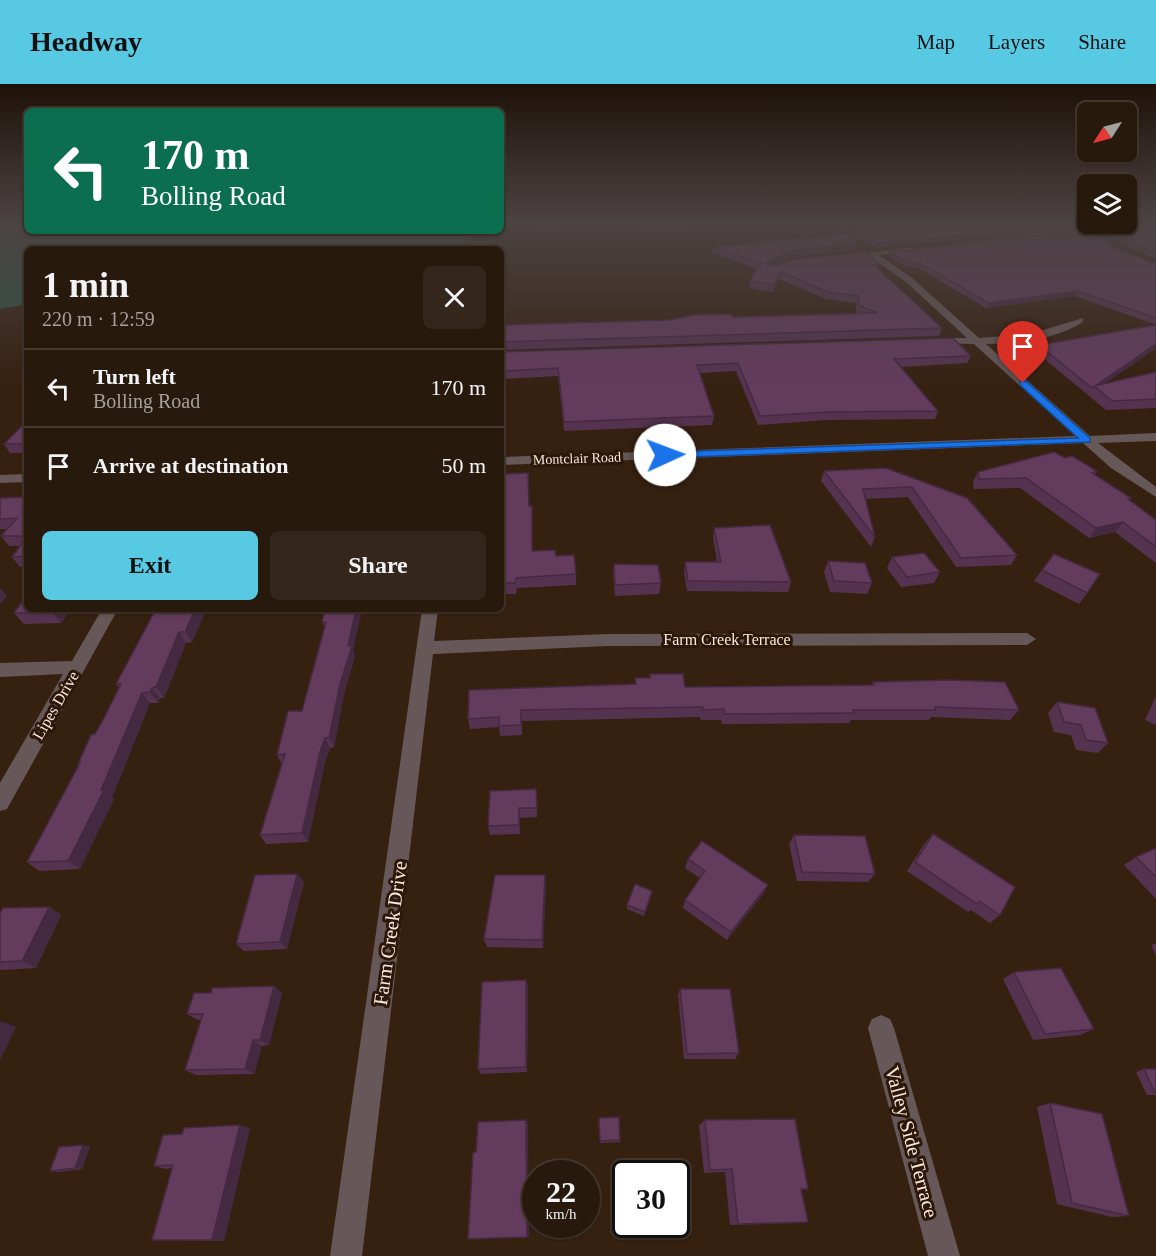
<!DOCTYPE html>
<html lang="en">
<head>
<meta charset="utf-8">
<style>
  body { margin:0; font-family:"Times New Roman",serif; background:#34261b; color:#f1f3f6; height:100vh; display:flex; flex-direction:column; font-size:22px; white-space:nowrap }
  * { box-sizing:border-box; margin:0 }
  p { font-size:20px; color:#a5a09d }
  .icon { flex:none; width:33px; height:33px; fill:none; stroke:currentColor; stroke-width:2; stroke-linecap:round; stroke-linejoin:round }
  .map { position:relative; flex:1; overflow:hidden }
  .sheet { position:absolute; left:24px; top:162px; width:480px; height:366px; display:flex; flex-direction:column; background:#28190d; border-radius:9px; box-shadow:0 2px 4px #0004,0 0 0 2px #44382e }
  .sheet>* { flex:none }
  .banner { position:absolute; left:24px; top:24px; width:480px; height:126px; border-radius:9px; box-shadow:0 2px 4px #0004,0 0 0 2px #44382e; background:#0b6e4f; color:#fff; overflow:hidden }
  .needle { width:39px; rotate:234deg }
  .fabs { position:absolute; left:1077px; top:18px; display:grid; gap:12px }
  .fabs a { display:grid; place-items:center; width:60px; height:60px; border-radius:9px; background:#28190d; box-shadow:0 2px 4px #0004,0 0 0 2px #44382e; font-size:30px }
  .speed { position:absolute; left:522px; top:1076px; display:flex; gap:12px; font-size:30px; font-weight:700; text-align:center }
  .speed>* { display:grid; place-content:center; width:78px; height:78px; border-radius:50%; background:#28190d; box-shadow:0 2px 4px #0004,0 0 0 2px #44382e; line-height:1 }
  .speed small { font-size:15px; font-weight:400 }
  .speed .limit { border:3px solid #111; border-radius:9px; background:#fff; color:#111 }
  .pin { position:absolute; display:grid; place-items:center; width:51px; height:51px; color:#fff; margin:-62px -26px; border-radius:50% 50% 50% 0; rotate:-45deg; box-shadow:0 0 6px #0007 }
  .pin .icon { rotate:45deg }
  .me { position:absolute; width:66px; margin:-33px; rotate:88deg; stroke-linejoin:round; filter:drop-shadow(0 0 4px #0008) }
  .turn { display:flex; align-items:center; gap:21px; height:126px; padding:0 18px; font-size:27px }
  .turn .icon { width:78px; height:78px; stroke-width:2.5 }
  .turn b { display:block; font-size:42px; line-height:51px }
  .round { display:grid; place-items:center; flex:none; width:63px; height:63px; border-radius:9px; background:#34261b }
  .head { display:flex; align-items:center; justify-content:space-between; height:102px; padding:0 18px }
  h1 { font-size:36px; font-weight:700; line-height:45px }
  .action { display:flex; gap:12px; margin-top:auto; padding:12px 18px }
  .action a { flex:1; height:69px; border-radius:9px; background:#58c9e3; color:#111; font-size:24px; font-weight:700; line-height:69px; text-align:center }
  .action a+a { background:#34261b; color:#f1f3f6 }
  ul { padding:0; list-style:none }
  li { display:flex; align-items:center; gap:18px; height:78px; padding:0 18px; border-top:2px solid #44382e }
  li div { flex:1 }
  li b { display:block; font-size:22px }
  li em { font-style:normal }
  header { display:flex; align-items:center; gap:36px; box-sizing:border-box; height:84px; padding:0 30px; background:#58c9e3; color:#111 }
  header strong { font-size:28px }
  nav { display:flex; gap:33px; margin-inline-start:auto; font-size:21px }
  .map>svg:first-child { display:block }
  .green { fill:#2e5444 }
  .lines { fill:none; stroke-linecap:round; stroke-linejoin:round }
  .street { fill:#665859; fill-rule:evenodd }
  .wall { fill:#553350 }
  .shaded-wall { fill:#452941 }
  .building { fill:#633b5d; stroke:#452941; stroke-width:1.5 }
  .route { fill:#1a73e8; stroke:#114b97; stroke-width:1.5 }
  .labels { text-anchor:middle; stroke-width:6; stroke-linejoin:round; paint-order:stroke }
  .far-street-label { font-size:14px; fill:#f9eae0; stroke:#2c1708 }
  .street-label { font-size:16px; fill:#f9eae0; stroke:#2c1708 }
  .near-street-label { font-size:20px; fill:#f9eae0; stroke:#2c1708 }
</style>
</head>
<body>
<header>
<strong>Headway</strong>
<nav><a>Map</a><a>Layers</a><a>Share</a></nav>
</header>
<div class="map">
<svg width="1156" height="1172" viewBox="0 0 1156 1172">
  <rect width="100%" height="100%" fill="#362111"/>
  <!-- green -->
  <path class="green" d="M0,138H27V147H474L463,161L449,165H27V220L0,225Z"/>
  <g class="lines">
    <!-- street -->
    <path class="street" d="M1156,148V152L1045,153L942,164L938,162L1045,149Z
      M915,163L918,167L879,171L912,194L979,254L1030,250L1083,234V238C1054,256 1020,259 986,260L1090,352L1156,349V357L1098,359L1156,403V413L1111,384L1083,359L501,381V373L1075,352L974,260L929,259V255L933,254H967L906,198L870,173L844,175L840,173Z
      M27,390V398L0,399V391Z
      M102,525H118L7,725L0,727V699L63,590L0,593V579L72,577Z
      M422,525H438L434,557L608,550L1027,549L1036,555L1027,561L608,562L433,570L362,1172H330Z
      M881,931L890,935L894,944L960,1172H928L868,944L872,935Z"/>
  </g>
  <!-- wall -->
  <path class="wall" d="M538,138H570L555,145L547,144Z
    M588,138H694L679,144L672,141L649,143L643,138L588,140Z
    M1156,138V146L1045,147L875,164L843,145L844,141Z
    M1156,150V175L1113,155L1115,151Z
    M858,159L856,166L792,173L771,182L772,183L879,180L878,184L942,244L939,252L501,266V241L859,230L856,228V219L826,215L779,195L773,208L749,204L750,197L757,185L712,169L713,163Z
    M1115,164L1156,180V237L1154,240L1075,212L986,224L918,184H910L889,172L890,168Z
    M1156,241V264L1104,300L1156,288V324L1106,326L1088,311L1089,310L1088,311L1036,268L1039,261Z
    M501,268L971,272L967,279L901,283L938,327L935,335L826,336L758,341L736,287L700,289L714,332L712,341L564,347L558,292L501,295Z
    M27,337V369H10L4,360Z
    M886,384L1017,471L1011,481L956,483L908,413L865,415L875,453L871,463L821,397L824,387Z
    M1097,387L1095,391L1131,414L1129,416L1156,436V479L1115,448L1089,454L1020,404L974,405L973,398L978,388Z
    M27,413V483H20L12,473L20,462H9L1,452L8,445H0V414Z
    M529,422H532V467L556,472L576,490V501L517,504L516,510H501V428Z
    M714,444L791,498L788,508L687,507L684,488L685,478H717L713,454Z
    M892,473L940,488L934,499L901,503L887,484Z
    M828,477L872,499L867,510L830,508L824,488Z
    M614,480L661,499L659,510L615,512L613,491Z
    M1042,486L1087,509L1079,520L1034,497Z
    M70,525L61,539L24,540L14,529Z
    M156,525H205L206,526L192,558L186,559L164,614H160L158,619H150L112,714L114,715L80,785L39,787L27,778L79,681L78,680L103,636L119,603L116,600Z
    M325,525H362L353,566L355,572L344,610L334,663L330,664L325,678L308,758L266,760L260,751L282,680L277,671L302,627L325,544L322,538Z
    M650,590L685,603L871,601L873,598L1019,626L1010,636L931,633L929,636H851L849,639L722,640L721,636H701L700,633L522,637V651L500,652L499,643L470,645L468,635L635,600V594H649Z
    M1156,612V641L1145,636Z
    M1057,618L1108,659L1098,669L1076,666L1071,651L1054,648L1048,629Z
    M537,715V733L520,734V750L490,751L488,742Z
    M933,750L1000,831L990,839L971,826L968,828L907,787L925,759Z
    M794,751L875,790L868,798L797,797L789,760Z
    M1156,764V815L1124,781L1136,773Z
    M688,775L764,809L727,856L683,824L685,816L700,794L685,784Z
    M545,791L546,800L543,864L487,863L484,855Z
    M304,798L287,865L244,867L236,860Z
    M651,811L644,832L627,825V821Z
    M49,823L61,831L36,884L0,886V829Z
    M1156,859V871L1151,861Z
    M1014,888L1094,945L1080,951L1033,956L1003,895Z
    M526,896L528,903L527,988L481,990L478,985Z
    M274,902L282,909L269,961L262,962L254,990L196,991L185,986L201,936H198L187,930L211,909Z
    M680,905L739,969L735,975H684L678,911Z
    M1144,985H1156V1011H1147L1136,988Z
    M1050,1019L1129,1132L1112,1133L1057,1120L1037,1023Z
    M598,1036L620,1056V1058L600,1059Z
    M705,1036L808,1105L802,1106L808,1138L797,1139L730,1141L725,1088L704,1089L699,1041Z
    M250,1044L224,1157L152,1156L172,1084L166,1085L154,1082L182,1050Z
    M90,1062L82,1085L58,1088L50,1087Z"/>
  <!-- shaded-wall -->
  <path class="shaded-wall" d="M560,138H570L555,145V141Z
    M657,138H672V141L649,143V139Z
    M683,138H694L679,144L680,139Z
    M1047,142L1045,147L875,164L877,160Z
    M858,159L856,166L792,173L764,185L765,179L793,166Z
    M920,179L918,184H910L911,180Z
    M781,188L779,195L773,208L774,201Z
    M1078,207L1075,212L986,224L988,219Z
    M1156,260V264L1097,305L1094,302Z
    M1123,438L1115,448L1089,454L1096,444Z
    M0,504L7,512L0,520Z
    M54,525H70L61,539L52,528Z
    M195,525H205L206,526L192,558L185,548Z
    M356,525H362L353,566L355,572L344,610L334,663L329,654Z
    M179,548L186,559L164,614L156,603Z
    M152,604L160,614L158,619L150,608Z
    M142,609L150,619L112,714L114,715L80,785L68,777L101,706Z
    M325,654L330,664L325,678L308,758L302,749L320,668Z
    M519,724L520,734V750L519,741Z
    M297,790L304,798L287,865L280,858Z
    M545,791L546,800L543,864L542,856Z
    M768,801L764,809L727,856L731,848Z
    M49,823L61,831L36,884L22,877Z
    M526,896L528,903L527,988L526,983Z
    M274,902L282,909L269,961L260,956Z
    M1,937L16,943L0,976V939Z
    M253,956L262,962L254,990L245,985Z
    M526,1036L528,1040L529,1153H527Z
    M240,1041L250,1044L224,1157L212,1156Z
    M83,1061L90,1062L82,1085L75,1084Z"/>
  <!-- building -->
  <path class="building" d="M545,138H560L555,141Z
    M878,138H1088V140L1156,138V142H1047L877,160L844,141Z
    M848,150L858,159L793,166L765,179L772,183L795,175L866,168L879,180L874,181L942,244L501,258V241L669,236L694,231L731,230L733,233L878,229L858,221L859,212L828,208L781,188L774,201L750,197L760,179L713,163Z
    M1156,150V169L1115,151Z
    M1047,151H1097L1115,164L1156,180V234L1078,207L988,219L920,179L911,180L890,168Z
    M1156,241V260L1092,304L1039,261Z
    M953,254L971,272L894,275L938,327L829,328L760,332L738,279L697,281L714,332L564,338L558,284L501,287V268Z
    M1156,288V315L1112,317L1094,302Z
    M27,337V360H4Z
    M1054,368L1065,374L1072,372L1097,387L1092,389L1131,414L1128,415L1156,436V463L1123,438L1096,444L1026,394L979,395L978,388Z
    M886,384L967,414L1017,471L961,474L912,403L863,405L875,453L824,387Z
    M528,389L529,422H532V467L555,466L556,472L574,471L576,490L516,494L515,499H501V428L503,390Z
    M27,413V452H1L17,434L0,435V414Z
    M770,441L791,498L688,497L685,478H721L714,444Z
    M27,453V472L12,473Z
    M924,469L940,488L907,493L892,473Z
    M1054,470L1100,490L1087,509L1042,486Z
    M828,477L865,479L872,499L834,497Z
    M614,480L658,481L661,499L615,501Z
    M27,511V525H54L52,528L14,529Z
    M156,525H195L185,548H179L156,603L152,604L150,608L142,609L101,706H104L68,777L27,778L80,679L78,680L91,651L95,650L103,636L121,600H116Z
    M325,525H356L348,562H352L340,600L329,654H325L320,668L302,749L260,751L285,670L277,671L288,627H302L326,538H322Z
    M650,590H683L685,603L874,601L873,598L951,596L1005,598L1019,626L935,623L936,626H853L854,629L725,630L724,625L703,626V623L521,626V641L499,642V633L468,635L469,606L636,600L635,594H650Z
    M1057,618L1095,624L1108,659L1086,656L1081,641L1064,638Z
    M536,705L537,724H519V741L488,742L490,707Z
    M933,750L1015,803L1000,831L979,817L977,820L915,778Z
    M794,751L865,752L875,790L802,788Z
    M702,757L768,801L731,848L685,816L705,787L688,775Z
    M1156,764V793L1136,773Z
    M297,790L280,858L236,860L255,791Z
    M495,791H545L542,856L484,855Z
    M635,800L652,807L645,828L627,821Z
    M49,823L22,877L0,878V829L3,824Z
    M1061,884L1094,945L1045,950L1014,888Z
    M526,896V983L478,985L482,898Z
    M274,902L260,956H253L245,985L185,986L203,930H187L194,909H211L212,904Z
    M680,905H730L739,969L687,970Z
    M1144,985H1156V1009H1155Z
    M1050,1019L1102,1030L1129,1132L1072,1119Z
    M619,1033L620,1056L600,1057L599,1034Z
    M795,1035L808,1105H801L808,1138L738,1140L732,1085L710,1086L705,1036Z
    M526,1036L527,1153L468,1155L473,1069L476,1068L478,1038Z
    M240,1041L212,1156H152L173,1081L154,1082L163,1051L182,1050L184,1044Z
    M83,1061L75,1084L50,1087L59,1063Z"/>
  <!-- sky -->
  <linearGradient id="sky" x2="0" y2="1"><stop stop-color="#1e1209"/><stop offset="0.46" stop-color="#4c4343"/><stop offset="1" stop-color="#4c4343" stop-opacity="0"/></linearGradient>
  <rect width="1156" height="302" fill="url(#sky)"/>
  <!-- route -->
  <path class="route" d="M1020,297H1026L1090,354V358L665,374L660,371L665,368L1078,354L1020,301Z"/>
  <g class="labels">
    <!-- far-street labels -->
    <g class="far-street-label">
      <text transform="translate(577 374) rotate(-2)" y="5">Montclair Road</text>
    </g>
    <!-- street labels -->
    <g class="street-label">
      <text x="727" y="561">Farm Creek Terrace</text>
      <text transform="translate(55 621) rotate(-60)" y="6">Lipes Drive</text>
    </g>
    <!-- near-street labels -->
    <g class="near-street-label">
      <text transform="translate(390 849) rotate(-82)" y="7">Farm Creek Drive</text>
      <text transform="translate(912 1058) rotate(75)" y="7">Valley Side Terrace</text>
    </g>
  </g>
</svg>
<div class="fabs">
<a><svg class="needle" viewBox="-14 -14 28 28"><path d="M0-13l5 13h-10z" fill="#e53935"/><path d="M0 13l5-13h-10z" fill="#a5a09d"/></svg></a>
<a><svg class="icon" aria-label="layers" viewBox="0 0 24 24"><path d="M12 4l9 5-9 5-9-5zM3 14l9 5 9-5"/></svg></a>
</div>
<div class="speed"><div>22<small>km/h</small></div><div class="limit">30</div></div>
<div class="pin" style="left:1023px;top:299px;background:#d93025"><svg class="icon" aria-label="arrive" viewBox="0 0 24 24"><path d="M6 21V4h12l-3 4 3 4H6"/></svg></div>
<svg class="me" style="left:665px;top:371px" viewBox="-20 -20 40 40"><circle r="19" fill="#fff"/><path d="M0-13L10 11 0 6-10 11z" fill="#1a73e8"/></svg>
<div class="banner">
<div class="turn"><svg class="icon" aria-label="left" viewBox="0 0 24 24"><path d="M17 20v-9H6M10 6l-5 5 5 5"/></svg><div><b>170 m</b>Bolling Road</div></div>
</div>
<section class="sheet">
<div class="head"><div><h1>1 min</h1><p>220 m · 12:59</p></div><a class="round"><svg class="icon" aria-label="close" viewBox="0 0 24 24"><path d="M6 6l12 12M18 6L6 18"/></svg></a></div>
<ul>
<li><svg class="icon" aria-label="left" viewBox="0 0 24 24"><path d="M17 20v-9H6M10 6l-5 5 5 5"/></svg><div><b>Turn left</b><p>Bolling Road</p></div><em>170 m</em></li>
<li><svg class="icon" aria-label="arrive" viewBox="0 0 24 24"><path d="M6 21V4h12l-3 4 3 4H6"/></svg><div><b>Arrive at destination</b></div><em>50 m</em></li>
</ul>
<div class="action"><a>Exit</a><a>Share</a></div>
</section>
</div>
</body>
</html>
